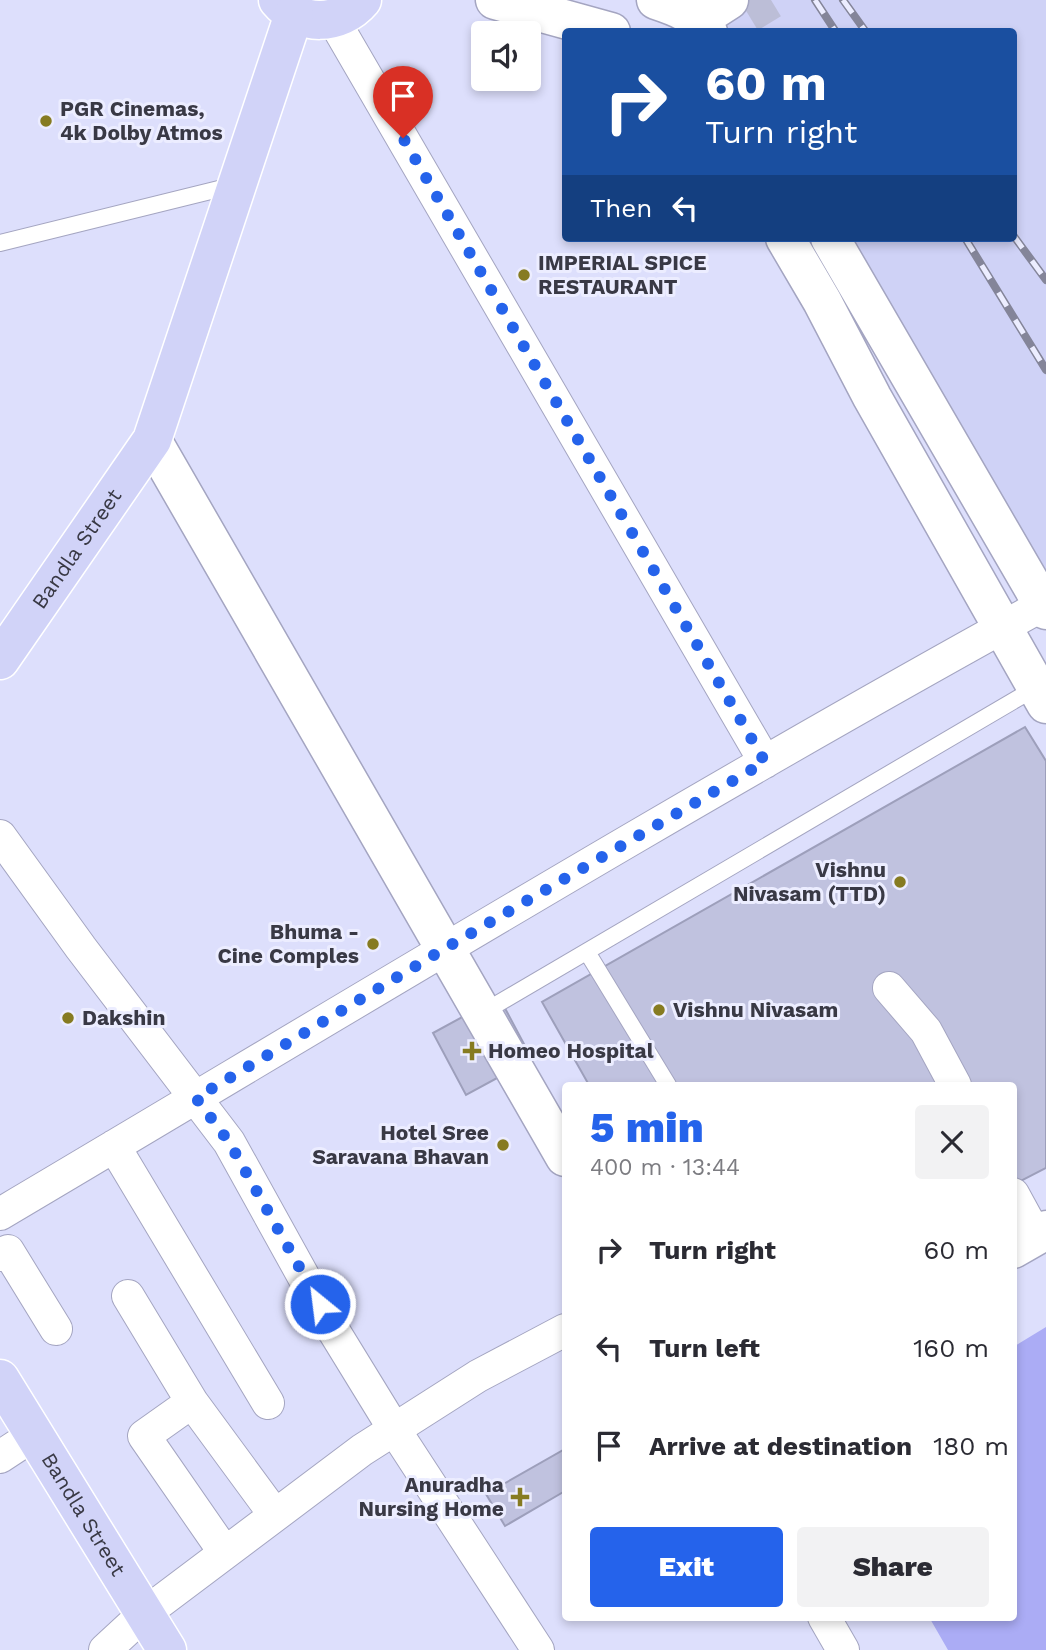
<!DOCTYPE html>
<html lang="en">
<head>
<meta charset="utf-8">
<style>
  body { margin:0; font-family:"Work Sans",sans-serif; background:#f2f2f3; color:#2b2b33; height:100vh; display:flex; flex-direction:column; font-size:26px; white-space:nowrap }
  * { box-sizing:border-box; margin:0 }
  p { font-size:23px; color:#7c7c81 }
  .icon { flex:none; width:38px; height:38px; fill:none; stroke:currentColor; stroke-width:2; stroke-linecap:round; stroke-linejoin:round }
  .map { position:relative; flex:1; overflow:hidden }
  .panel { position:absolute; left:562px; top:1082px; width:455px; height:539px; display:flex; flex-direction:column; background:#fff; border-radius:7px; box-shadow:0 4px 10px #0003 }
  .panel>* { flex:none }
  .hud { position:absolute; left:562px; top:28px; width:455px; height:214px; border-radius:7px; box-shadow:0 4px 10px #0003; background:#1a4fa0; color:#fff; overflow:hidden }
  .controls { position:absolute; left:471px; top:21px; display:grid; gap:14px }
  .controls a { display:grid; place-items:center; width:70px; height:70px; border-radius:7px; background:#fff; box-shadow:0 4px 10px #0003; font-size:35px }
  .pin { position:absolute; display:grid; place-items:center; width:60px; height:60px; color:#fff; margin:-72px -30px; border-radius:50% 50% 50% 0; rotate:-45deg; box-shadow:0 0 7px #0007 }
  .pin .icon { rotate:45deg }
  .me { position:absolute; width:77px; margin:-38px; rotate:331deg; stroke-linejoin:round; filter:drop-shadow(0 0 5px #0008) }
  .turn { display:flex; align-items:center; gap:24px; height:147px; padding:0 28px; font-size:32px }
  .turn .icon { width:91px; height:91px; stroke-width:2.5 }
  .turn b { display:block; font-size:49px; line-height:60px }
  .then { display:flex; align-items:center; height:66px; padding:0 28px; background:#0003; gap:14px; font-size:26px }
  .round { display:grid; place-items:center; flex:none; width:74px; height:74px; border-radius:7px; background:#f2f2f3 }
  .summary { display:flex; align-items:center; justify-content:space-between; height:119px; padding:0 28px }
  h1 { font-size:42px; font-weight:800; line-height:52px; color:#2563eb }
  .action { display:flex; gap:14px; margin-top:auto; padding:14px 28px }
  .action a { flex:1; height:80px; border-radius:7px; background:#2563eb; color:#fff; font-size:28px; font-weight:800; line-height:80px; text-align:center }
  .action a+a { background:#f2f2f3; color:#2b2b33 }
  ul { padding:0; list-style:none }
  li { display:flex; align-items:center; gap:21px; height:98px; padding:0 28px }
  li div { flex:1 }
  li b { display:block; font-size:26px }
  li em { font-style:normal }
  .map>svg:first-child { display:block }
  .built { fill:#cfd2f6 }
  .water { fill:#abacf5 }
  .building { fill:#c0c2df; stroke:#9d9fbb; stroke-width:2 }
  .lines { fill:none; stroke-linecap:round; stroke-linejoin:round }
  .secondary-tunnel { stroke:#bcbed7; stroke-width:38; stroke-dasharray:38 19; stroke-linecap:butt }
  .lane-casing { stroke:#a4a5c1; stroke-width:18 }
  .street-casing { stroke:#a4a5c1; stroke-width:34 }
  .secondary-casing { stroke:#a4a5c1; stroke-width:41 }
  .primary-casing { stroke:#fff; stroke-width:41 }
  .lane { stroke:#fff; stroke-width:16 }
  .street { stroke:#fff; stroke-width:32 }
  .secondary { stroke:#fff; stroke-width:38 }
  .primary { stroke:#d1d3f8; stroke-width:38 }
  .rail-casing { stroke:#848599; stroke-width:8 }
  .rail { stroke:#ecedff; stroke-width:5; stroke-dasharray:16; stroke-linecap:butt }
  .route { stroke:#2563eb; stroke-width:12; stroke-dasharray:0 21.6 }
  .poi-dot { fill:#867b21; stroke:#ecedff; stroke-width:2.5 }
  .labels { text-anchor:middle; stroke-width:6; stroke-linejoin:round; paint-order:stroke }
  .poi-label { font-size:21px; font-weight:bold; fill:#393945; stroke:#ecedff; text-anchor:start }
  .street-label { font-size:21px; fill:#393945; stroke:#ecedff }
</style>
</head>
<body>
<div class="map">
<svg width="1046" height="1650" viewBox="0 0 1046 1650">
  <rect width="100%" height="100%" fill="#dddffc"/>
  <!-- built -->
  <path class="built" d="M695,0H1046V595L835,238H1013V32L714,31Z"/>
  <!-- water -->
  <path class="water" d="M1046,1327V1650H948L929,1617H1013V1347Z"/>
  <!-- building -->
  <path class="building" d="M1025,727L1046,761V1168L1013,1185V1085H589L542,1002Z
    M499,997L532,1059L466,1095L433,1033Z
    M565,1449V1491L505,1526L486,1494Z"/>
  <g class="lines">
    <!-- secondary-tunnel -->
    <path class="secondary-tunnel" d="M748,14L771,0"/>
    <defs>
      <path id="lane" d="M0,243L235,185
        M587,952L668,1085
        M482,1013L1037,687"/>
      <path id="street" d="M333,19L765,762
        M0,836L81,948L229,1142L332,1328L394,1429L538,1650
        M889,988L926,1031L955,1085
        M114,1146L268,1403
        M1013,1194L1036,1236
        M0,1214C346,1009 690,799 1043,605
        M0,1255L8,1251L56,1329
        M128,1296L192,1402L144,1436L225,1553
        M192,1402L275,1515
        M0,1457L35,1434
        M824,1617L843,1650
        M105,1650L144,1614L362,1450L478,1376L565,1330"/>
      <path id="secondary" d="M495,0L611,32
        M656,0C677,7 694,13 708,32
        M698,20L729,0
        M785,238L822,301L872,397L1046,704
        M830,238L1046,610
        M152,440L565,1157
        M1013,1249L1046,1230"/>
      <g id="primary">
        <path d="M278,0C300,27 340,26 362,0"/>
        <path id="s1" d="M0,660L152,440L294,14"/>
        <path id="s2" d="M0,1379L167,1650"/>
      </g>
    </defs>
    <!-- lane casing -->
    <use href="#lane" class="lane-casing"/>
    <!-- street casing -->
    <use href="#street" class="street-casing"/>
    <!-- secondary casing -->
    <use href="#secondary" class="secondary-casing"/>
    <!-- primary casing -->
    <use href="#primary" class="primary-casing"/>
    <!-- lane -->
    <use href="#lane" class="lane"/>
    <!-- street -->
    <use href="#street" class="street"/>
    <!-- secondary -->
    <use href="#secondary" class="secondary"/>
    <!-- primary -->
    <use href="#primary" class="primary"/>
    <defs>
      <path id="rail" d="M815,0L836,32
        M843,0L866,32
        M1013,235L1046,280
        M965,238L1046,370"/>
    </defs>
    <!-- rail casing -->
    <use href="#rail" class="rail-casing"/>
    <!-- rail -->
    <use href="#rail" class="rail"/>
  </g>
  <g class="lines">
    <!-- route -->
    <path class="route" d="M320,1304L229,1142L196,1098L444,949L765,762L403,138"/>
  </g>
  <!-- markers -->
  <g class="poi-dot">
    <circle cx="46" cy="121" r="7"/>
    <circle cx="524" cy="275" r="7"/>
    <circle cx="900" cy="882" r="7"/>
    <circle cx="373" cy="944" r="7"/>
    <circle cx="659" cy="1010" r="7"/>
    <circle cx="68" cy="1018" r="7"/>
    <path d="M468.5 1040.5h7v7h7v7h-7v7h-7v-7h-7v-7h7z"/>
    <circle cx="503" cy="1145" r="7"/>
    <path d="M516.5 1486.5h7v7h7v7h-7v7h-7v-7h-7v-7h7z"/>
  </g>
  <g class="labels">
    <!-- poi labels -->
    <g class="poi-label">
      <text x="60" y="116">PGR Cinemas,<tspan x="60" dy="24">4k Dolby Atmos</tspan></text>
      <text x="538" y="270">IMPERIAL SPICE<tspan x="538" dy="24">RESTAURANT</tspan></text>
      <text x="886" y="877" text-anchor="end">Vishnu<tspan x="886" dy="24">Nivasam (TTD)</tspan></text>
      <text x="359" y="939" text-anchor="end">Bhuma -<tspan x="359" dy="24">Cine Comples</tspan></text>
      <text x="673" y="1017">Vishnu Nivasam</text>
      <text x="82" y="1025">Dakshin</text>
      <text x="488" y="1058">Homeo Hospital</text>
      <text x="489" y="1140" text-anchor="end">Hotel Sree<tspan x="489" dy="24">Saravana Bhavan</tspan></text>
      <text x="504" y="1492" text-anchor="end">Anuradha<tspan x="504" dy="24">Nursing Home</tspan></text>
    </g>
    <!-- street labels -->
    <g class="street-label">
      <text dy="7" stroke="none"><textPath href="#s1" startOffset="135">Bandla Street</textPath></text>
      <text dy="7" stroke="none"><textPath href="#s2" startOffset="159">Bandla Street</textPath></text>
    </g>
  </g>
</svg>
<div class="controls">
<a><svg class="icon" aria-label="sound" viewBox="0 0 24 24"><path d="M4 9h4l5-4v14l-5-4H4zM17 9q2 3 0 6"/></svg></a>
</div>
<div class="pin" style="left:403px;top:138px;background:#d93025"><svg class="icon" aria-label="arrive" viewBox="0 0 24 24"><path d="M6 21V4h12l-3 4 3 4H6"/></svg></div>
<svg class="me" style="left:320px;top:1304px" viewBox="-20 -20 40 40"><circle r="17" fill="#2563eb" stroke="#fff" stroke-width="3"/><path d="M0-11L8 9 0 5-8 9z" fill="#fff"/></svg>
<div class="hud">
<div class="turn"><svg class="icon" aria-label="right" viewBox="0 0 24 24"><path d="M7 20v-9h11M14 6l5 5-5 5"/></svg><div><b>60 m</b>Turn right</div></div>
<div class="then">Then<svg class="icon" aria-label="left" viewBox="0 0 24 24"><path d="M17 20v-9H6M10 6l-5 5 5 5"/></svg></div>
</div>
<section class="panel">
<div class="summary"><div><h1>5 min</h1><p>400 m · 13:44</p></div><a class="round"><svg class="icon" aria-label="close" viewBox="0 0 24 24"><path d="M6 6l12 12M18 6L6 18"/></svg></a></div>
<ul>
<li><svg class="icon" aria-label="right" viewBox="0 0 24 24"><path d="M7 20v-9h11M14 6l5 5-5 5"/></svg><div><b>Turn right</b></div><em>60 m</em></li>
<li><svg class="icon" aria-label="left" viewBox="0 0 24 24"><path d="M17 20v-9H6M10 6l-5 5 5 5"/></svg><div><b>Turn left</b></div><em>160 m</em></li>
<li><svg class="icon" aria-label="arrive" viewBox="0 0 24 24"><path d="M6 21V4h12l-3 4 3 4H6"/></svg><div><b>Arrive at destination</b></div><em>180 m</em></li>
</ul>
<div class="action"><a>Exit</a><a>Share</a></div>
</section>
</div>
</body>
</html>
